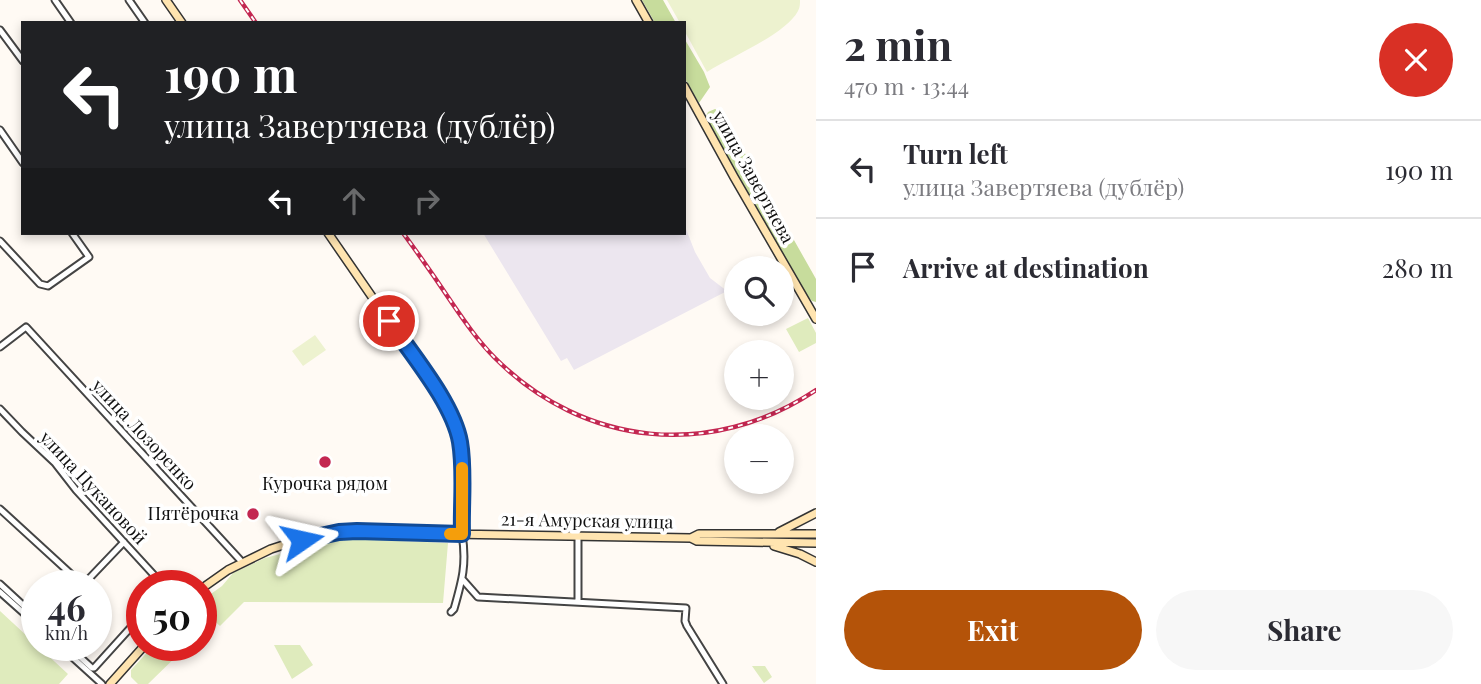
<!DOCTYPE html>
<html lang="en">
<head>
<meta charset="utf-8">
<style>
  body { margin:0; font-family:"Playfair Display",serif; background:#f7f7f7; color:#2b2b33; height:100vh; display:flex; flex-direction:column; font-size:26px; white-space:nowrap }
  * { box-sizing:border-box; margin:0 }
  p { font-size:23px; color:#7c7c81 }
  .icon { flex:none; width:38px; height:38px; fill:none; stroke:currentColor; stroke-width:2; stroke-linecap:round; stroke-linejoin:round }
  .map { position:relative; flex:1; overflow:hidden }
  .panel { display:flex; flex-direction:column; background:#fff; width:665px }
  .panel>* { flex:none }
  .hud { position:absolute; left:21px; top:21px; width:665px; height:214px; border-radius:0px; box-shadow:0 4px 10px #0003; background:#202124; color:#fff; overflow:hidden }
  .buttons { position:absolute; left:724px; top:256px; display:grid; gap:14px }
  .buttons a { display:grid; place-items:center; width:70px; height:70px; border-radius:50%; background:#fff; box-shadow:0 4px 10px #0003; font-size:35px }
  .speed { position:absolute; left:21px; top:570px; display:flex; gap:14px; font-size:35px; font-weight:700; text-align:center }
  .speed>* { display:grid; place-content:center; width:91px; height:91px; border-radius:50%; background:#fff; box-shadow:0 4px 10px #0003; line-height:1 }
  .speed small { font-size:18px; font-weight:400 }
  .speed .limit { border:10px solid #d22; background:#fff; color:#111 }
  .pin { position:absolute; display:grid; place-items:center; width:60px; height:60px; color:#fff; margin:-30px; border:4px solid #fff; border-radius:50%; box-shadow:0 2px 7px #0007 }
  .me { position:absolute; width:77px; margin:-38px; rotate:79deg; stroke-linejoin:round; filter:drop-shadow(0 0 5px #0008) }
  .turn { display:flex; align-items:center; gap:24px; height:147px; padding:0 28px; font-size:32px }
  .turn .icon { width:91px; height:91px; stroke-width:2.5 }
  .turn b { display:block; font-size:49px; line-height:60px }
  .lanes { display:flex; align-items:center; height:66px; padding:0 28px; background:#0003; justify-content:center; gap:35px; direction:ltr }
  .lanes .off { opacity:.35 }
  .round { display:grid; place-items:center; flex:none; width:74px; height:74px; border-radius:37px; background:#f7f7f7 }
  .headline { display:flex; align-items:center; justify-content:space-between; height:119px; padding:0 28px }
  h1 { font-size:42px; font-weight:700; line-height:52px }
  .primary-button { display:flex; gap:14px; margin-top:auto; padding:14px 28px }
  .primary-button a { flex:1; height:80px; border-radius:42px; background:#b45309; color:#fff; font-size:28px; font-weight:700; line-height:80px; text-align:center }
  .primary-button a+a { background:#f7f7f7; color:#2b2b33 }
  ul { padding:0; list-style:none }
  li { display:flex; align-items:center; gap:21px; height:98px; padding:0 28px; border-top:2px solid #e1e1e2 }
  li div { flex:1 }
  li b { display:block; font-size:26px }
  li em { font-style:normal }
  main { display:flex; flex:1; min-height:0 }
  .map>svg:first-child { display:block }
  .industrial { fill:#ece6ef }
  .green { fill:#dfebbd }
  .forest { fill:#c7dc9c }
  .pitch { fill:#edf2cf }
  .lines { fill:none; stroke-linecap:round; stroke-linejoin:round }
  .street-casing { stroke:#444; stroke-width:9 }
  .secondary-casing { stroke:#333; stroke-width:10 }
  .street { stroke:#fff; stroke-width:5 }
  .secondary { stroke:#ffe4b0; stroke-width:7 }
  .rail-casing { stroke:#c32751; stroke-width:4.5 }
  .rail { stroke:#fff; stroke-width:2; stroke-dasharray:5; stroke-linecap:butt }
  .route-casing { stroke:#114b97; stroke-width:18 }
  .route { stroke:#1a73e8; stroke-width:12 }
  .slow { stroke:#f59e0b; stroke-width:12 }
  .poi-dot { fill:#c32751; stroke:#fff; stroke-width:2.5 }
  .labels { text-anchor:middle; stroke-width:7; stroke-linejoin:round; paint-order:stroke }
  .street-label { font-size:18px; fill:#111; stroke:#fff }
  .poi-label { font-size:18px; fill:#111; stroke:#fff }
</style>
</head>
<body>
<main>
<div class="map">
<svg width="816" height="684" viewBox="0 0 816 684">
  <rect width="100%" height="100%" fill="#fffaf4"/>
  <!-- industrial -->
  <path class="industrial" d="M684,224L695,252L710,278L727,291L574,370L567,358L561,361L483,233H684Z"/>
  <!-- green -->
  <path class="green" d="M808,318L816,333V343L799,352L786,329Z
    M372,538L399,541L448,543L443,603L244,602L220,626L201,609V601L222,586L233,573L265,558L338,539Z
    M0,611L68,674L59,684H0Z
    M274,645H300L313,665L292,679Z
    M153,646H187L148,684H138L131,677V670Z
    M752,666H765L772,677L764,683Z"/>
  <!-- forest -->
  <path class="forest" d="M642,0H663L676,23H655Z
    M684,38L704,72L710,87L699,103L684,77Z
    M715,109L721,111L816,279V302L812,301L805,293L705,118L708,112Z"/>
  <!-- pitch -->
  <path class="pitch" d="M667,0H800C800,4 800,7 798,11C786,34 731,57 707,72L684,30V23H680Z
    M315,335L326,350L303,366L292,351Z"/>
  <g class="lines">
    <defs>
      <path id="street" d="M55,0L71,23
        M129,0L145,23
        M0,30L23,61
        M0,130L23,163
        M0,241L40,284L48,286L89,257L72,233
        M0,347L26,327L242,562
        M0,409L22,432L55,463L76,490L164,586
        M0,509L83,585L124,542
        M463,580L478,597L686,608L685,621L687,626L723,684
        M0,584L37,618
        M0,592L37,625
        M578,602V536
        M451,612L454,609C462,581 467,564 462,534
        M60,646L102,684
        M68,646L92,668H94L142,615"/>
      <path id="secondary" d="M166,0L182,23
        M636,0L649,23
        M684,86L734,177L816,319
        M328,233L439,394L455,425L462,454V534
        M779,532L816,513
        M691,538L699,534H816
        M774,546L800,554L816,562
        M201,589L228,570L271,549L302,539L339,532L373,531L449,534L691,538L697,541L816,543
        M110,684L144,646"/>
    </defs>
    <!-- street casing -->
    <use href="#street" class="street-casing"/>
    <!-- secondary casing -->
    <use href="#secondary" class="secondary-casing"/>
    <!-- street -->
    <use href="#street" class="street"/>
    <!-- secondary -->
    <use href="#secondary" class="secondary"/>
    <defs>
      <path id="rail" d="M240,0L256,23
        M403,233C420,256 436,279 452,303C465,322 478,341 495,358C584,447 711,460 816,390"/>
    </defs>
    <!-- rail casing -->
    <use href="#rail" class="rail-casing"/>
    <!-- rail -->
    <use href="#rail" class="rail"/>
  </g>
  <g class="lines">
    <defs>
      <path id="route" d="M302,540L339,532L357,531L462,534C461,505 465,471 460,442C453,403 412,355 389,321"/>
    </defs>
    <!-- route casing -->
    <use href="#route" class="route-casing"/>
    <!-- route -->
    <use href="#route" class="route"/>
    <!-- slow -->
    <path class="slow" d="M450,534H462V468"/>
  </g>
  <!-- markers -->
  <g class="poi-dot">
    <circle cx="325" cy="462" r="7"/>
    <circle cx="253" cy="514" r="7"/>
  </g>
  <g class="labels">
    <!-- street labels -->
    <g class="street-label">
      <text transform="translate(753 177) rotate(61)" y="6">улица Завертяева</text>
      <text transform="translate(144 435) rotate(47)" y="6">улица Лозоренко</text>
      <text transform="translate(93 488) rotate(47)" y="6">улица Цукановой</text>
      <text transform="translate(587 521) rotate(1)" y="6">21-я Амурская улица</text>
    </g>
    <!-- poi labels -->
    <g class="poi-label">
      <text x="325" y="490">Курочка рядом</text>
      <text x="239" y="520" text-anchor="end">Пятёрочка</text>
    </g>
  </g>
</svg>
<div class="buttons">
<a><svg class="icon" aria-label="search" viewBox="0 0 24 24"><circle cx="10" cy="10" r="6"/><path d="M15 15l6 6"/></svg></a>
<a>+</a>
<a>−</a>
</div>
<div class="speed"><div>46<small>km/h</small></div><div class="limit">50</div></div>
<div class="pin" style="left:389px;top:321px;background:#d93025"><svg class="icon" aria-label="arrive" viewBox="0 0 24 24"><path d="M6 21V4h12l-3 4 3 4H6"/></svg></div>
<svg class="me" style="left:302px;top:540px" viewBox="-20 -20 40 40"><path d="M0-17L14 15 0 8-14 15z" fill="#1a73e8" stroke="#fff" stroke-width="4"/></svg>
<div class="hud">
<div class="turn"><svg class="icon" aria-label="left" viewBox="0 0 24 24"><path d="M17 20v-9H6M10 6l-5 5 5 5"/></svg><div><b>190 m</b>улица Завертяева (дублёр)</div></div>
<div class="lanes"><svg class="icon" aria-label="left" viewBox="0 0 24 24"><path d="M17 20v-9H6M10 6l-5 5 5 5"/></svg><svg class="icon off" aria-label="ahead" viewBox="0 0 24 24"><path d="M12 20V5M6 11l6-6 6 6"/></svg><svg class="icon off" aria-label="right" viewBox="0 0 24 24"><path d="M7 20v-9h11M14 6l5 5-5 5"/></svg></div>
</div>
</div>
<section class="panel">
<div class="headline"><div><h1>2 min</h1><p>470 m · 13:44</p></div><a class="round" style="background:#d93025;color:#fff"><svg class="icon" aria-label="close" viewBox="0 0 24 24"><path d="M6 6l12 12M18 6L6 18"/></svg></a></div>
<ul>
<li><svg class="icon" aria-label="left" viewBox="0 0 24 24"><path d="M17 20v-9H6M10 6l-5 5 5 5"/></svg><div><b>Turn left</b><p>улица Завертяева (дублёр)</p></div><em>190 m</em></li>
<li><svg class="icon" aria-label="arrive" viewBox="0 0 24 24"><path d="M6 21V4h12l-3 4 3 4H6"/></svg><div><b>Arrive at destination</b></div><em>280 m</em></li>
</ul>
<div class="primary-button"><a>Exit</a><a>Share</a></div>
</section>
</main>
</body>
</html>
